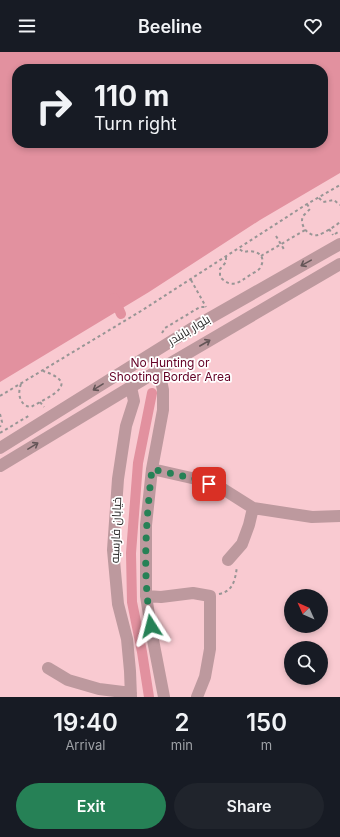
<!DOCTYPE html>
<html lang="en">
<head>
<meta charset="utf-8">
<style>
  body { margin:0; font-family:Inter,Cairo,sans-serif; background:#20242c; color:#f1f3f6; height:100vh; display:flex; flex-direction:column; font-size:15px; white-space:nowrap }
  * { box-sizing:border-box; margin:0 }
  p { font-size:13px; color:#9ea1a6 }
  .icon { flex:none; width:22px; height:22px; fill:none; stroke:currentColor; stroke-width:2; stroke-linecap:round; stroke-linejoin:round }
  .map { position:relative; height:645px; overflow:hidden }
  .drawer { display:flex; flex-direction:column; background:#171b24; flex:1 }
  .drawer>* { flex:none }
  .banner { position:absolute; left:12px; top:12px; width:316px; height:84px; border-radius:16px; box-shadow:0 2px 6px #0003; background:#171b24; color:#f1f3f6; overflow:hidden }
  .needle { width:26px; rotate:315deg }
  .tools { position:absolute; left:284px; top:537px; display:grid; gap:8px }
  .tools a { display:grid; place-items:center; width:44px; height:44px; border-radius:50%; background:#171b24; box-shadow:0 2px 6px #0003; font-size:20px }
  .pin { position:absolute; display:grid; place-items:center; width:34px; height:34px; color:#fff; margin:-17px; border-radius:8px; box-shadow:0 2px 6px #0006 }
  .me { position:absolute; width:44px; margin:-22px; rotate:351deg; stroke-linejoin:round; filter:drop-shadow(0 0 3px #0008) }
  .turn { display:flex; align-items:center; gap:14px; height:84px; padding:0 16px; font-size:18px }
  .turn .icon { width:52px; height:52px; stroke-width:2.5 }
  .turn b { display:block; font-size:28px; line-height:34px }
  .eta { display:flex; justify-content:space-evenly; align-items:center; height:68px; text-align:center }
  .eta b { font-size:24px; font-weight:600; line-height:28px }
  .button { display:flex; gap:8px; margin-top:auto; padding:8px 16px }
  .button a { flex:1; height:46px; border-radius:24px; background:#268156; color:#fff; font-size:16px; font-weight:600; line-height:46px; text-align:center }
  .button a+a { background:#20242c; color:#f1f3f6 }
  header { display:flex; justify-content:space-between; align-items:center; height:52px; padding:0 16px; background:#171b24; font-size:18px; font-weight:600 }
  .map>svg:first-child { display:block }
  .green { fill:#f9cad1; fill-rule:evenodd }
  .water { fill:#e2919f; fill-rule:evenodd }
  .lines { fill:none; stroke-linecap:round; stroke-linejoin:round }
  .canal { stroke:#e2919f; stroke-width:10 }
  .path { stroke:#989595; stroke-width:2; stroke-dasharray:3 3; stroke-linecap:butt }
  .minor { stroke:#bd999e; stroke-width:12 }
  .oneway { stroke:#645557 }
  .route { stroke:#268156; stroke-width:7; stroke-dasharray:0 12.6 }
  .labels { text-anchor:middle; stroke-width:3.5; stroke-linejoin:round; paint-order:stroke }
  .street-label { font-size:12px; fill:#282727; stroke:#fff }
  .park-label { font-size:12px; fill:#630025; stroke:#fff }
</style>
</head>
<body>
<header><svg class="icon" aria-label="menu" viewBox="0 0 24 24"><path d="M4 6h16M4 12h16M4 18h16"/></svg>Beeline<svg class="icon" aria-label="heart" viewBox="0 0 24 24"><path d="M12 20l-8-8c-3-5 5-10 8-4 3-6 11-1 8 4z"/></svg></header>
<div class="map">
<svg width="340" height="645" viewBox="0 0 340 645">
  <rect width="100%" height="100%" fill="#eae6e6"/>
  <!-- green -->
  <path class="green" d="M0,0H340V645H0ZM17,17H323V91H17ZM291,544H321V574H291ZM291,596H321V626H291Z"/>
  <!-- water -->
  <path class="water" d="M0,0H340V121L260,168L149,240L0,330ZM17,17H323V91H17Z"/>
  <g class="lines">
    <!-- canal -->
    <path class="canal" d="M114,246L121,262
      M149,645L142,600L132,550L131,501L138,411L152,341"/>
    <!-- path -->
    <path class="path" d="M319,146L323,150L334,148L340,153
      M307,152L310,157C308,159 305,162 303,164C299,173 308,185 318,183C323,182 337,173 340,170
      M329,177L333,183
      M335,182L340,179
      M276,184L285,199
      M261,204L305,178
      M226,205V210L220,217V225C232,237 238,231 250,223C253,221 258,219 260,216C268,203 255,197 244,200L239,197
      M191,228L206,255
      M162,281L165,276L200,255H207
      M21,332C17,342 20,354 31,355C50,344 82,332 43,319
      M0,344L141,259L307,152L340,133
      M40,350L44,355
      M0,362L2,370L0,375
      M0,381L30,363
      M219,542C234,539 235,527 237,515"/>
    <!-- minor -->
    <path class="minor" d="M159,318L163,338V358L152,417L196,427L223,437L253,456L312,465L340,464
      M0,396L194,275L340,192
      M0,414L159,318L340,212
      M152,417L146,473V544L153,588L164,645
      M228,508L242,492L249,473L253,456
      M146,544L161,545L193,541L210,544V597L205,625L197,645
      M48,616L68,628L99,637L131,641
      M131,645L130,619L127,587L118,552L113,498L118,427L126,374L134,349L131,335"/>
  </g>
  <!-- one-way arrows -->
  <defs><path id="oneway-shaft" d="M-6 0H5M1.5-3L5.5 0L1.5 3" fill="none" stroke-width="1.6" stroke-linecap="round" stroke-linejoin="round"/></defs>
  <g class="oneway">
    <use href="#oneway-shaft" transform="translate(306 211) rotate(151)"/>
    <use href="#oneway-shaft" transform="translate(205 291) rotate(-30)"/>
    <use href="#oneway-shaft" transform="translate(98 335) rotate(148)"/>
    <use href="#oneway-shaft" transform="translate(33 394) rotate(-31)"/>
  </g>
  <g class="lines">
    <!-- route -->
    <path class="route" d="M151,574C142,521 146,469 152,417L196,427L209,432"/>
  </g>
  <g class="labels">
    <!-- street labels -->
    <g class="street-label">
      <text transform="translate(189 278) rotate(-31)" y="4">بلوار بایندر</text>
      <text transform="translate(116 478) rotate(-88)" y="4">خیابان فارسیه</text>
    </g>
    <!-- park labels -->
    <g class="park-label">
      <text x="170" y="315">No Hunting or<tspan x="170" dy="14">Shooting Border Area</tspan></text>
    </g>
  </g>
</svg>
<div class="tools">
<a><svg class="needle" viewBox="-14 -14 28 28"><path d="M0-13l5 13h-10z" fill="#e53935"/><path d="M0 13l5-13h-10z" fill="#9ea1a6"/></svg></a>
<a><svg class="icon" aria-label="search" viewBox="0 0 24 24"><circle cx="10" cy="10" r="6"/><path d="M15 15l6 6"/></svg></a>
</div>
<div class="pin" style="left:209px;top:432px;background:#d93025"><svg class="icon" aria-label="arrive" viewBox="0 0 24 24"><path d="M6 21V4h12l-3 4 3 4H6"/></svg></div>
<svg class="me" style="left:151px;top:574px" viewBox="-20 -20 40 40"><path d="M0-17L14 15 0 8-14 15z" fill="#268156" stroke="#fff" stroke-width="4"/></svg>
<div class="banner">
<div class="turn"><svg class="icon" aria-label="right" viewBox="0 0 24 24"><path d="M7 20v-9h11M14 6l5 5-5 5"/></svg><div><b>110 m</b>Turn right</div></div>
</div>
</div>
<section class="drawer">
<div class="eta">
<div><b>19:40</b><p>Arrival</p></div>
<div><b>2</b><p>min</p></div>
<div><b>150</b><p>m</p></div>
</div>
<div class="button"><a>Exit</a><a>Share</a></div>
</section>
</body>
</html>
